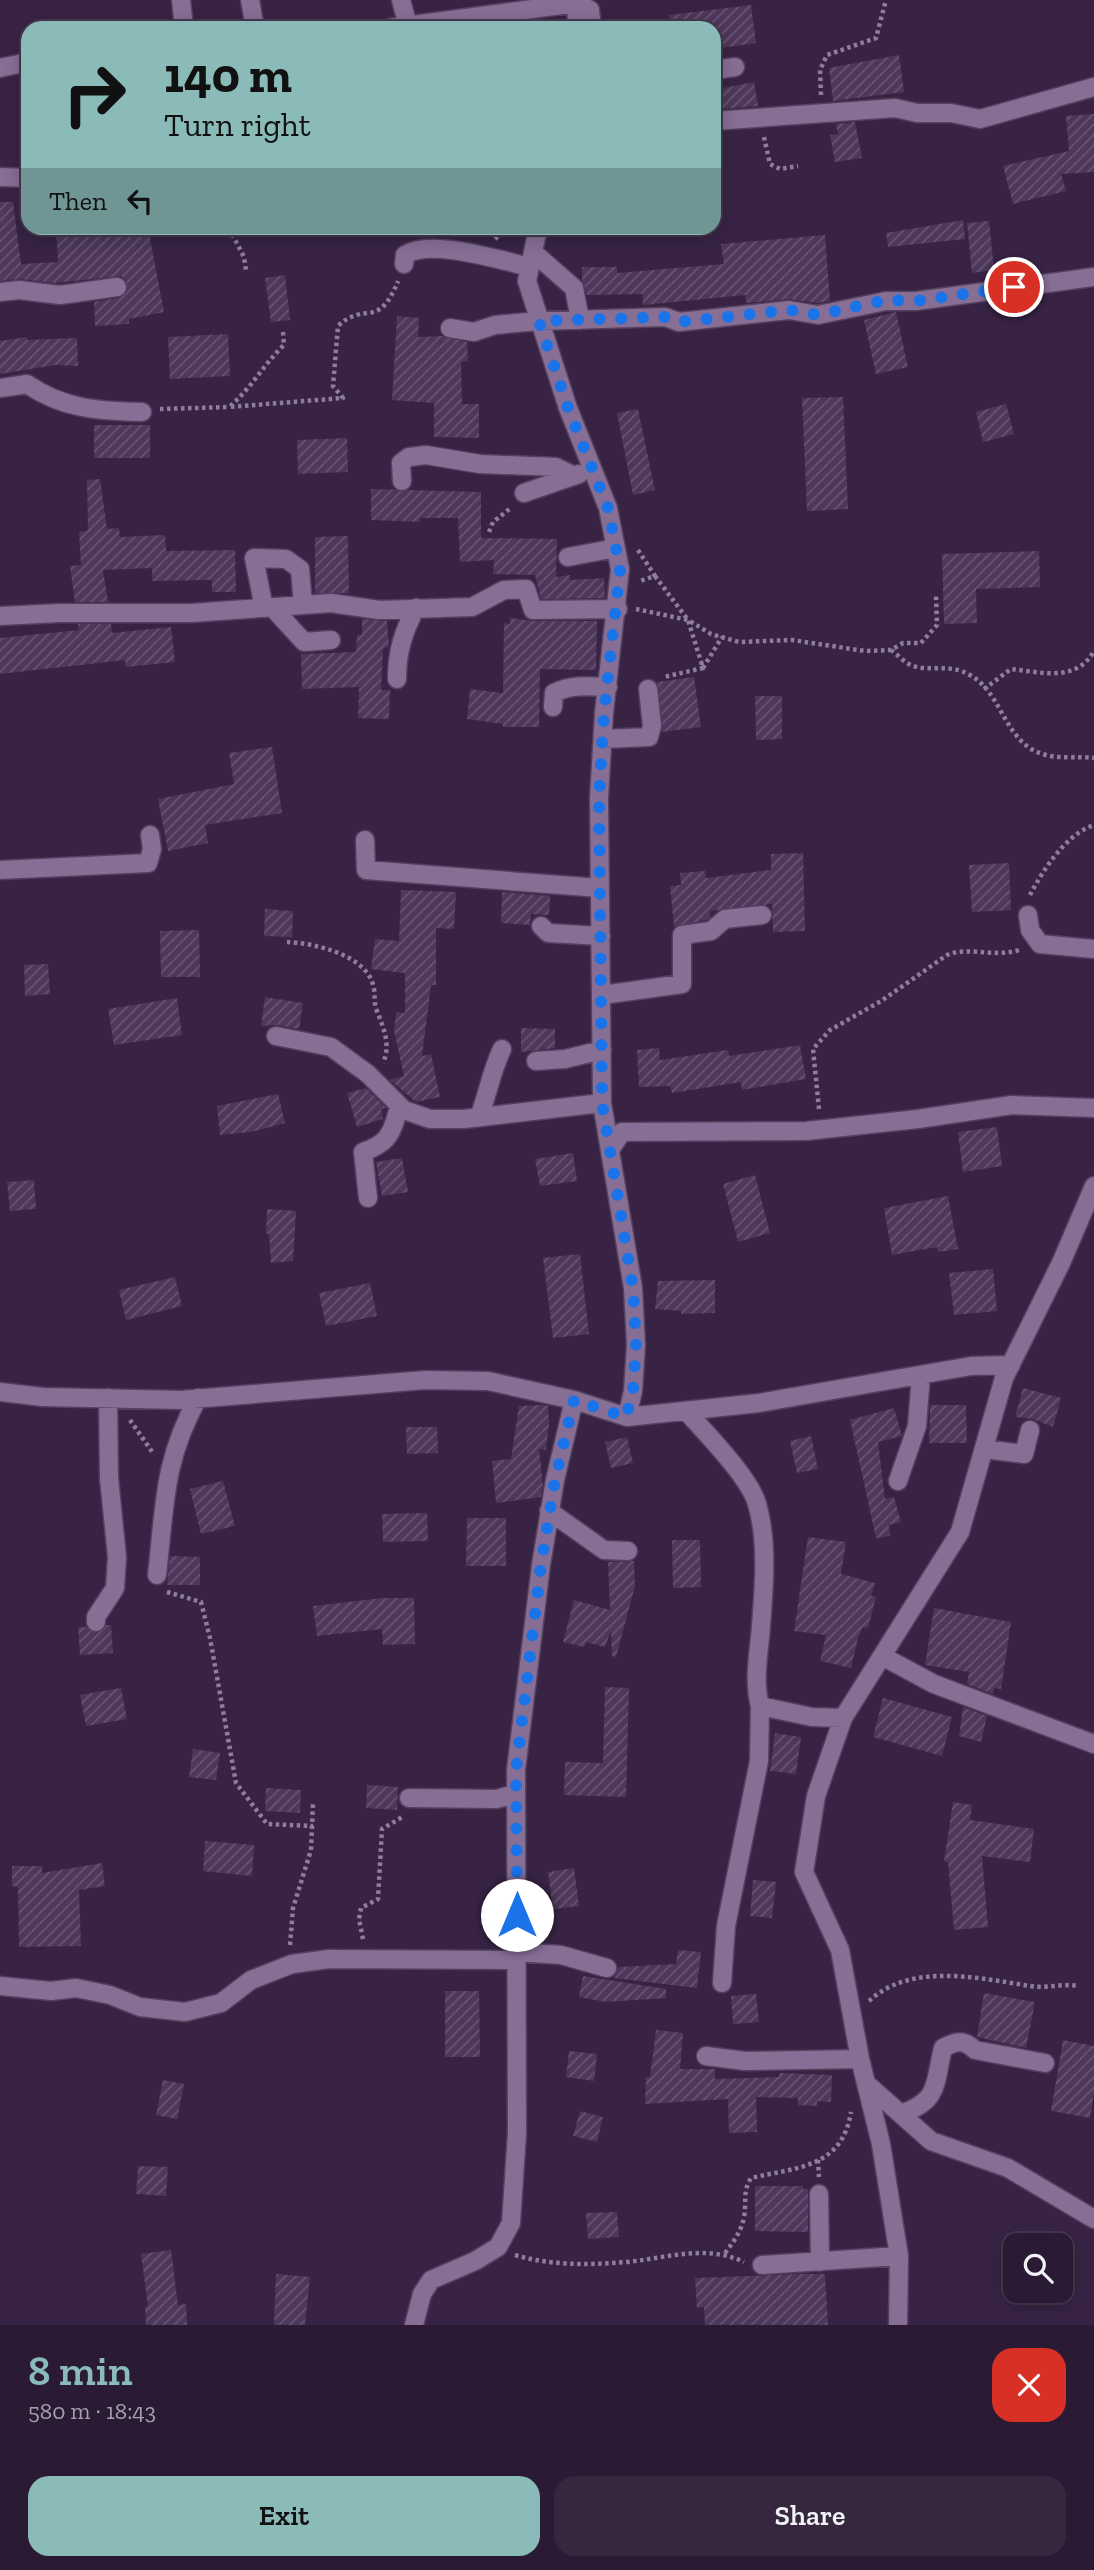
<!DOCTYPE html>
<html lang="en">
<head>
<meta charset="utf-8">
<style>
  body { margin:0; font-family:"Zilla Slab",serif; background:#36273f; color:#f1f3f6; height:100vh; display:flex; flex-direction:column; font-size:26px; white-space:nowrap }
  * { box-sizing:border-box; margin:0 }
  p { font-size:23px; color:#a5a1ac }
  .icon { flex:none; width:38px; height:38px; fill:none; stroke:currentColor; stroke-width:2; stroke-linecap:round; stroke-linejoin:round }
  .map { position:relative; height:2325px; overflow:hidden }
  .details { display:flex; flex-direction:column; background:#2a1a33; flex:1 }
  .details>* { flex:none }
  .banner { position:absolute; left:21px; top:21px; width:700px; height:214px; border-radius:21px; box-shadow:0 4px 18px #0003,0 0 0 2px #46384e; background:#8bbbb9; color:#111; overflow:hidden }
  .tools { position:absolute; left:1003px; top:2233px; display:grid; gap:14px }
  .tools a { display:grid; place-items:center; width:70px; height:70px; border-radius:14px; background:#2a1a33; box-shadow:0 4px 18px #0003,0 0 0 2px #46384e; font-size:35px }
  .pin { position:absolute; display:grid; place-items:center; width:60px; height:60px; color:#fff; margin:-30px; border:4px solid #fff; border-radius:50%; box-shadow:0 2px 7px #0007 }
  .me { position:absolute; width:77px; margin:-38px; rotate:0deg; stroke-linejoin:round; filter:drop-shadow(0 0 5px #0008) }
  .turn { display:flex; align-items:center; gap:24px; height:147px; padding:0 28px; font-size:32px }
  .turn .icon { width:91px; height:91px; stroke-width:2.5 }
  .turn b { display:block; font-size:49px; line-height:60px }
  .then { display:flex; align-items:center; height:66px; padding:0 28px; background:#0003; gap:14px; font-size:26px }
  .round { display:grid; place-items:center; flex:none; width:74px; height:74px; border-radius:21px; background:#36273f }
  .overview { display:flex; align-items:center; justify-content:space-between; height:119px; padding:0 28px }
  h1 { font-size:42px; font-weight:600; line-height:52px; color:#8bbbb9 }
  .cta { display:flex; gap:14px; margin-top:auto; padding:14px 28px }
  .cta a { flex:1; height:80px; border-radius:21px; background:#8bbbb9; color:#111; font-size:28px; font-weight:600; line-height:80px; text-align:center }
  .cta a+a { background:#36273f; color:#f1f3f6 }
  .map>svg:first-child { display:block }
  .building { fill:url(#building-hatch) }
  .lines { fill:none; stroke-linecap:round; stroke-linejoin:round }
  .minor-casing { stroke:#52405d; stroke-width:21 }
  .path { stroke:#8f7e9a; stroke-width:4.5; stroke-dasharray:3.5 3.5; stroke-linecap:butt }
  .minor { stroke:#866e95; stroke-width:18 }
  .route { stroke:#1a73e8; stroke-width:12; stroke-dasharray:0 21.6 }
</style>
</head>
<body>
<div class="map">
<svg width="1094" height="2325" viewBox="0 0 1094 2325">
  <defs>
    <pattern id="building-hatch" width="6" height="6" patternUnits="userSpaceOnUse" patternTransform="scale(1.75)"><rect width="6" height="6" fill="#4d375a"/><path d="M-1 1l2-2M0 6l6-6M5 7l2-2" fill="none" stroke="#675473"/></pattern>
  </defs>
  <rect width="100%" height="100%" fill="#382344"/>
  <!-- building -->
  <path class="building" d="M751,5L756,43L714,49V28H670L669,15Z
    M899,55L904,92L833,101L829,68Z
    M754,82L758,106L722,109L718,89Z
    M1094,114V172L1061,174L1066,191L1013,204L1003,166L1069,151L1066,116Z
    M855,122L862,158L835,162L830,135L838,134L836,124Z
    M0,202H13L21,264L58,262L56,228H148L164,312L129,319V324L95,326L94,302L119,298L127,292L126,281L121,276L55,283L20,279L0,281Z
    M963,220L965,239L888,247L886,233Z
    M989,221L994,270L972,273L967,223Z
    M825,235L830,301L818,303L788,299L746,303L745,295L643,305L642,294L587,295L582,280V267H617V273L724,264L721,244Z
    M285,275L290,320L271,322L265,278Z
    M896,312L908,367L876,374L864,320Z
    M397,316L419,318L418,337L442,336L467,342L468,361L461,362L462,404H479V438L434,437V403L392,400Z
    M228,334L230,376L170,379L168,337Z
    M27,337V340L77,338L78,366L55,365L0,374V341Z
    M843,397L848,509L807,511L802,398Z
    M1006,404L1014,434L983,442L976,412Z
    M638,409L655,490L633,495L617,413Z
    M94,425H150V458H94Z
    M347,438L348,472L298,474L297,440Z
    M100,479L107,529L119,528L120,537L165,535L166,551L235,550L236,592H212V580L152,581V568L103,570L108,602H75L70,566L81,565L79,532L88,530L87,480Z
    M371,489L481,492V538L557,539L556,577L570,575V580L604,578L605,598L541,599L535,575L493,574L494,560L460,562L458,518H420V522L371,520Z
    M348,536L349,593H315V537Z
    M1039,551L1040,587L976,589L977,623L944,624L942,554Z
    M510,618L533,621H597L596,670L540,669L539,727H503V724L467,719L470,689L503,693L504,623L510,624Z
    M362,619L387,621L389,646L383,649L381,690H390L389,719L358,718L359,687L302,689L301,654L356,652L357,635H362Z
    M78,624H111L112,633L171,627L175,662L126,667L125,660L0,674V638L79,630Z
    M694,677L701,727L662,732L657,682Z
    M755,696H782V739L756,740Z
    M272,747L282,813L205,825L208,843L168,851L158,799L234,784L229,753Z
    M803,853L805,931L773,932L772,904L710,911V917L706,920L674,927L670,886L681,885L680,873L705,871L706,878L771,870V854Z
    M1009,863L1011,910L972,912L969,865Z
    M401,890L456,892L454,929L436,928V985H431L422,1056L431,1054L440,1097L416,1102L390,1080L404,1076L394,1031L396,1012L405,1013V973L371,969L375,939L399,941Z
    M502,892L550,896L549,915L531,914L530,925L501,923Z
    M265,909L293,911L292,937L264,936Z
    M199,930L200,977H161L160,931Z
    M48,964L50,994L25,996L24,965Z
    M265,997L303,1003L299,1029L278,1025L261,1026Z
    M177,998L182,1035L114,1045L108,1009Z
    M521,1028L555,1029V1048L521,1052Z
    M800,1045L806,1079L742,1090L741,1082L672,1093L670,1086L639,1087L637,1050L659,1048L660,1060L728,1050L729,1056Z
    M366,1088L386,1108L381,1109L383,1119L357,1127L347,1093Z
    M278,1094L285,1123L251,1132L220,1135L217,1106Z
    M997,1127L1002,1166L963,1172L958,1132Z
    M573,1153L577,1181L540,1186L535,1159Z
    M402,1158L408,1192L382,1196L376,1162Z
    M755,1175L770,1233L738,1242L723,1184Z
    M34,1180L36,1209L10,1211L7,1182Z
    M948,1196L958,1249L938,1252L937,1247L892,1255L884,1208Z
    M267,1209L296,1211L293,1261L271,1263L269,1234H266Z
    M580,1254L589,1334L553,1338L543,1258Z
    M993,1269L997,1311L954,1315L949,1273Z
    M175,1277L182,1306L126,1320L119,1290Z
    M715,1280V1313L681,1314V1311L655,1309L658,1281Z
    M370,1283L377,1316L326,1326L319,1293Z
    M1023,1388L1061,1398L1053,1427L1033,1419L1015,1417Z
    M542,1405L548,1406L549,1424L546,1450L539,1449L543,1484L541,1497L496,1503L492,1461L511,1459L519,1406Z
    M930,1405H966L967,1443H929Z
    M894,1408L902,1436L878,1442L885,1499L894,1497L901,1522L889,1525L890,1536L876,1538L850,1420Z
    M406,1427H437L438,1453L407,1454Z
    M811,1436L818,1469L797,1473L790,1441Z
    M627,1437L633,1463L611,1468L605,1442Z
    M223,1481L235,1526L201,1534L190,1489Z
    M427,1513L428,1541L383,1542L382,1514Z
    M467,1518H506V1566H466Z
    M808,1537L846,1542L841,1574L875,1583L871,1596L876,1597L868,1628L863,1627L858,1638L851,1668L820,1661L826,1635L794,1631Z
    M672,1540H700L701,1587L673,1588Z
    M170,1556L200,1557V1585H167Z
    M634,1561L635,1586L616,1657L612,1656L611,1631L605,1647L586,1642L584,1647L563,1642L574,1600L610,1610L608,1562Z
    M383,1598H414L415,1644L383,1645L382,1629L317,1636L313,1606Z
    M934,1608L1011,1622L1001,1689L994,1688L993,1694L967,1684L969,1672L925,1665Z
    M107,1625H111L113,1653L80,1655L78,1627H86L97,1633Z
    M605,1687L629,1688L626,1797L564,1795L565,1762L603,1763Z
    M121,1688L127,1719L86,1726L80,1695Z
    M883,1698L952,1717L942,1756L873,1737Z
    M963,1707L987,1716L981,1742L959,1736Z
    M775,1733L801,1737L796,1774L770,1771Z
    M193,1749L220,1753L216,1780L189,1777Z
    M367,1785L398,1787L397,1810L366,1808Z
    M266,1788L301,1790L300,1813L265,1811Z
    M953,1802L972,1805L970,1820L1034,1829L1030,1862L982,1856L988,1927L954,1930L948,1862L944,1861Z
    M205,1841L254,1845L252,1876L203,1871Z
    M102,1863L105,1886L79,1890L81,1946L19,1947L18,1887L12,1886V1866H42V1873Z
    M574,1868L579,1906L553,1909L548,1872Z
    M753,1880L776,1882L772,1918L750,1916Z
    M678,1950L701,1952L697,1988L614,1978L618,1967L676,1964Z
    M583,1976L666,1989V1998L606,2002L579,1997Z
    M445,1991H479L480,2057H445Z
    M984,1993L1035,2002L1026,2048L977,2037Z
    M756,1994L759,2022L733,2024L731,1996Z
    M656,2030L683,2033L680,2069H715V2079L779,2077V2073L832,2075L831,2102L817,2101V2106L798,2105V2098L756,2097L757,2132L729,2133L728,2099L645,2104L646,2077H650Z
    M1063,2040L1094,2046V2092L1090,2118L1051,2111Z
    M569,2051L597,2054L594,2081L566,2077Z
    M163,2080L184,2084L177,2119L156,2115Z
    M580,2111L603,2117L597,2142L573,2136Z
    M138,2166L168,2167L166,2196L136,2194Z
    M755,2186H803V2189H808V2232L755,2231Z
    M617,2212L619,2237L588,2239L586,2213Z
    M171,2250L178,2305L186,2304L187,2325H146L145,2307L148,2306L141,2254Z
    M276,2274L310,2277L305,2325H274Z
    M802,2274H825L828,2325H705L704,2307L697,2308L695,2278Z"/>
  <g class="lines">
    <defs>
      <path id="minor" d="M181,0L184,28
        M250,0L255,28
        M401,0L408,26
        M576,0L577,28
        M390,28L577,3L590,10L592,28
        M0,68L28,62
        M714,70L735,67
        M714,121L895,108L917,113H951L980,119L1094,87
        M0,177L28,178
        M538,228L527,281L568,408L608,508L620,569L604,713L599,798L602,1103L633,1288L636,1345L633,1391L627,1417
        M533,252L574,288L580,320
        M404,264L405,255C430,238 499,260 530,267
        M0,292L19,290L60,295L117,287
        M450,328L474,332L495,325L539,321L665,317L679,322L789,310L818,315L886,301H916L1094,277
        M0,388L27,384C63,409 99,411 142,412
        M402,481L401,463L409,457L426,455L480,464L556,467L574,476
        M524,493L579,474
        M568,557L616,548
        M272,607L304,642L331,640
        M264,608L254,558L286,559L300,569L303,605
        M0,616L60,613H192L331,603L379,610L472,607L504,590L526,589L533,610L618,609
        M397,679C397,652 403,632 416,608
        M553,707L554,693C571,684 589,686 608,687
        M603,739L649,737L652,726L648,689
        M365,840L366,870L600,888
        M0,870L148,863L152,849L150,835
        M1028,915L1030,930L1040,944L1094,949
        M541,926L548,933L601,936
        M602,995L682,984V935L711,931L725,919L762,915
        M276,1036L331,1047L368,1074L404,1110
        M536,1061L565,1059L602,1050
        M479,1117C488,1094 491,1072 502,1049
        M610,1150L622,1132L806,1131L918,1119L1012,1105L1094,1108
        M368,1198L363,1152C385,1144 391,1137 397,1114L404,1110L430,1119H464L602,1103
        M0,1392L43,1397L181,1400L425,1380L488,1381L574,1400L627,1417L759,1403L971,1366L1011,1365
        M686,1411C705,1432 750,1478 757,1504C768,1541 764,1588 761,1626C759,1654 753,1679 760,1706L812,1717L843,1718
        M984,1449L1024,1454L1030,1430
        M898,1481L917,1426L921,1375
        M549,1511L604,1550L628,1551
        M157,1575C165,1506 163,1461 198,1398
        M96,1622V1617L115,1588L117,1557L109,1478L108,1398
        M882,1656L934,1684L1094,1744
        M409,1798L497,1799L516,1793
        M516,1952L561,1955L607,1968
        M722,1983L726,1926L759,1761L760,1706
        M0,1986L51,1991L76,1988L110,1995L140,2007L185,2012L221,2003L251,1980L292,1964L329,1959L516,1960
        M706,2056L745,2061L860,2059
        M868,2085L931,2141L1008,2168L1094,2219
        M901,2114C940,2100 934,2085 943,2048C956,2041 964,2039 975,2050L1045,2063
        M819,2194L820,2262
        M762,2265L899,2256
        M414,2325L422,2294L431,2280L475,2261L498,2247L511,2223L517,2133L516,1770L541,1565L555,1480L574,1400
        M898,2325L899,2256L881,2144L860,2059L840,1950L804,1872L816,1796L843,1718L960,1532L1004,1378L1061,1263L1094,1186"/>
    </defs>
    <!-- minor casing -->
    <use href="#minor" class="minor-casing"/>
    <!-- path -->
    <path class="path" d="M821,95L820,70L827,55L876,38L886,0
      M764,137L770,164L780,169L798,166
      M229,228L244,257L246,270
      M495,239L507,228
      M283,332L284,345C263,365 251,389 229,407L343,398L333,386L338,326C366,300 378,331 398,281
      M160,409L229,407
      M489,532L493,522L512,507
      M638,550L655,576L640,581
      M655,576L688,620L703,668L664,677
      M636,609L688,620L711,634L739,642L792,640L865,651L891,650L903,643H921L937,625L936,596
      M891,650C898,655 905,663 913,666C932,672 949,663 970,675C1004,694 1004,745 1046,755C1061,759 1079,756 1094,758
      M703,668L722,637
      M984,689L1011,669C1041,672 1076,683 1094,651
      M1030,895C1043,870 1066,834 1094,825
      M287,942C314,943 366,955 373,985C376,994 373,1002 377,1011C384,1029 391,1045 383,1063
      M819,1109L813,1049L830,1030L881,1001L947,955C969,946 995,958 1019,950
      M130,1420L153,1453
      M167,1592L201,1602L210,1638L236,1783L267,1824L313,1826
      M363,1939L359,1919L361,1908L378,1899L382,1829L404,1816
      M290,1945L293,1908L311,1850L313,1803
      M869,2001C911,1962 979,1978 1030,1986C1046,1989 1062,1983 1078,1986
      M818,2160L819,2177
      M725,2253C734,2241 741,2232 744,2217C747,2202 742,2192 751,2178C798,2167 842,2168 851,2112
      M515,2255C552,2266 589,2265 627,2262C667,2258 706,2244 744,2262"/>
    <!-- minor -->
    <use href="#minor" class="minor"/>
  </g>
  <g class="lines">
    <!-- route -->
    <path class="route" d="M517,1915L516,1770L541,1565L555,1480L574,1400L626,1417L633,1391L636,1345L633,1288L602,1103L599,798L604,713L620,569L608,508L568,408L539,321L665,317L679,322L789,310L818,315L886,300L916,301L1014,287"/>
  </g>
</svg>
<div class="tools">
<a><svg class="icon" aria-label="search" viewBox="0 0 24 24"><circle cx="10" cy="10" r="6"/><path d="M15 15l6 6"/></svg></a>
</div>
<div class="pin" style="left:1014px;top:287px;background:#d93025"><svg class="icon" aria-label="arrive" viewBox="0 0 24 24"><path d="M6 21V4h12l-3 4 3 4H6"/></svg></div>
<svg class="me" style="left:517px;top:1915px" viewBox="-20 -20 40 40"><circle r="19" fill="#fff"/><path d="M0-13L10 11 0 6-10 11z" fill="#1a73e8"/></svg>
<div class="banner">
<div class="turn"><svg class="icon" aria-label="right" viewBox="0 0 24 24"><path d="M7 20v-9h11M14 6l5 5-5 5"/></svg><div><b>140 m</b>Turn right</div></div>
<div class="then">Then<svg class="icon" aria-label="left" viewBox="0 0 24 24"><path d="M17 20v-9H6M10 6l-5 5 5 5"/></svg></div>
</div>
</div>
<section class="details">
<div class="overview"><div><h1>8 min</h1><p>580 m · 18:43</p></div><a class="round" style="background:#d93025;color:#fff"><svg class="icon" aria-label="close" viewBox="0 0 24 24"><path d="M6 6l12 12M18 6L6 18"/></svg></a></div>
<div class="cta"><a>Exit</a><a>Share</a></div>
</section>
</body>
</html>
